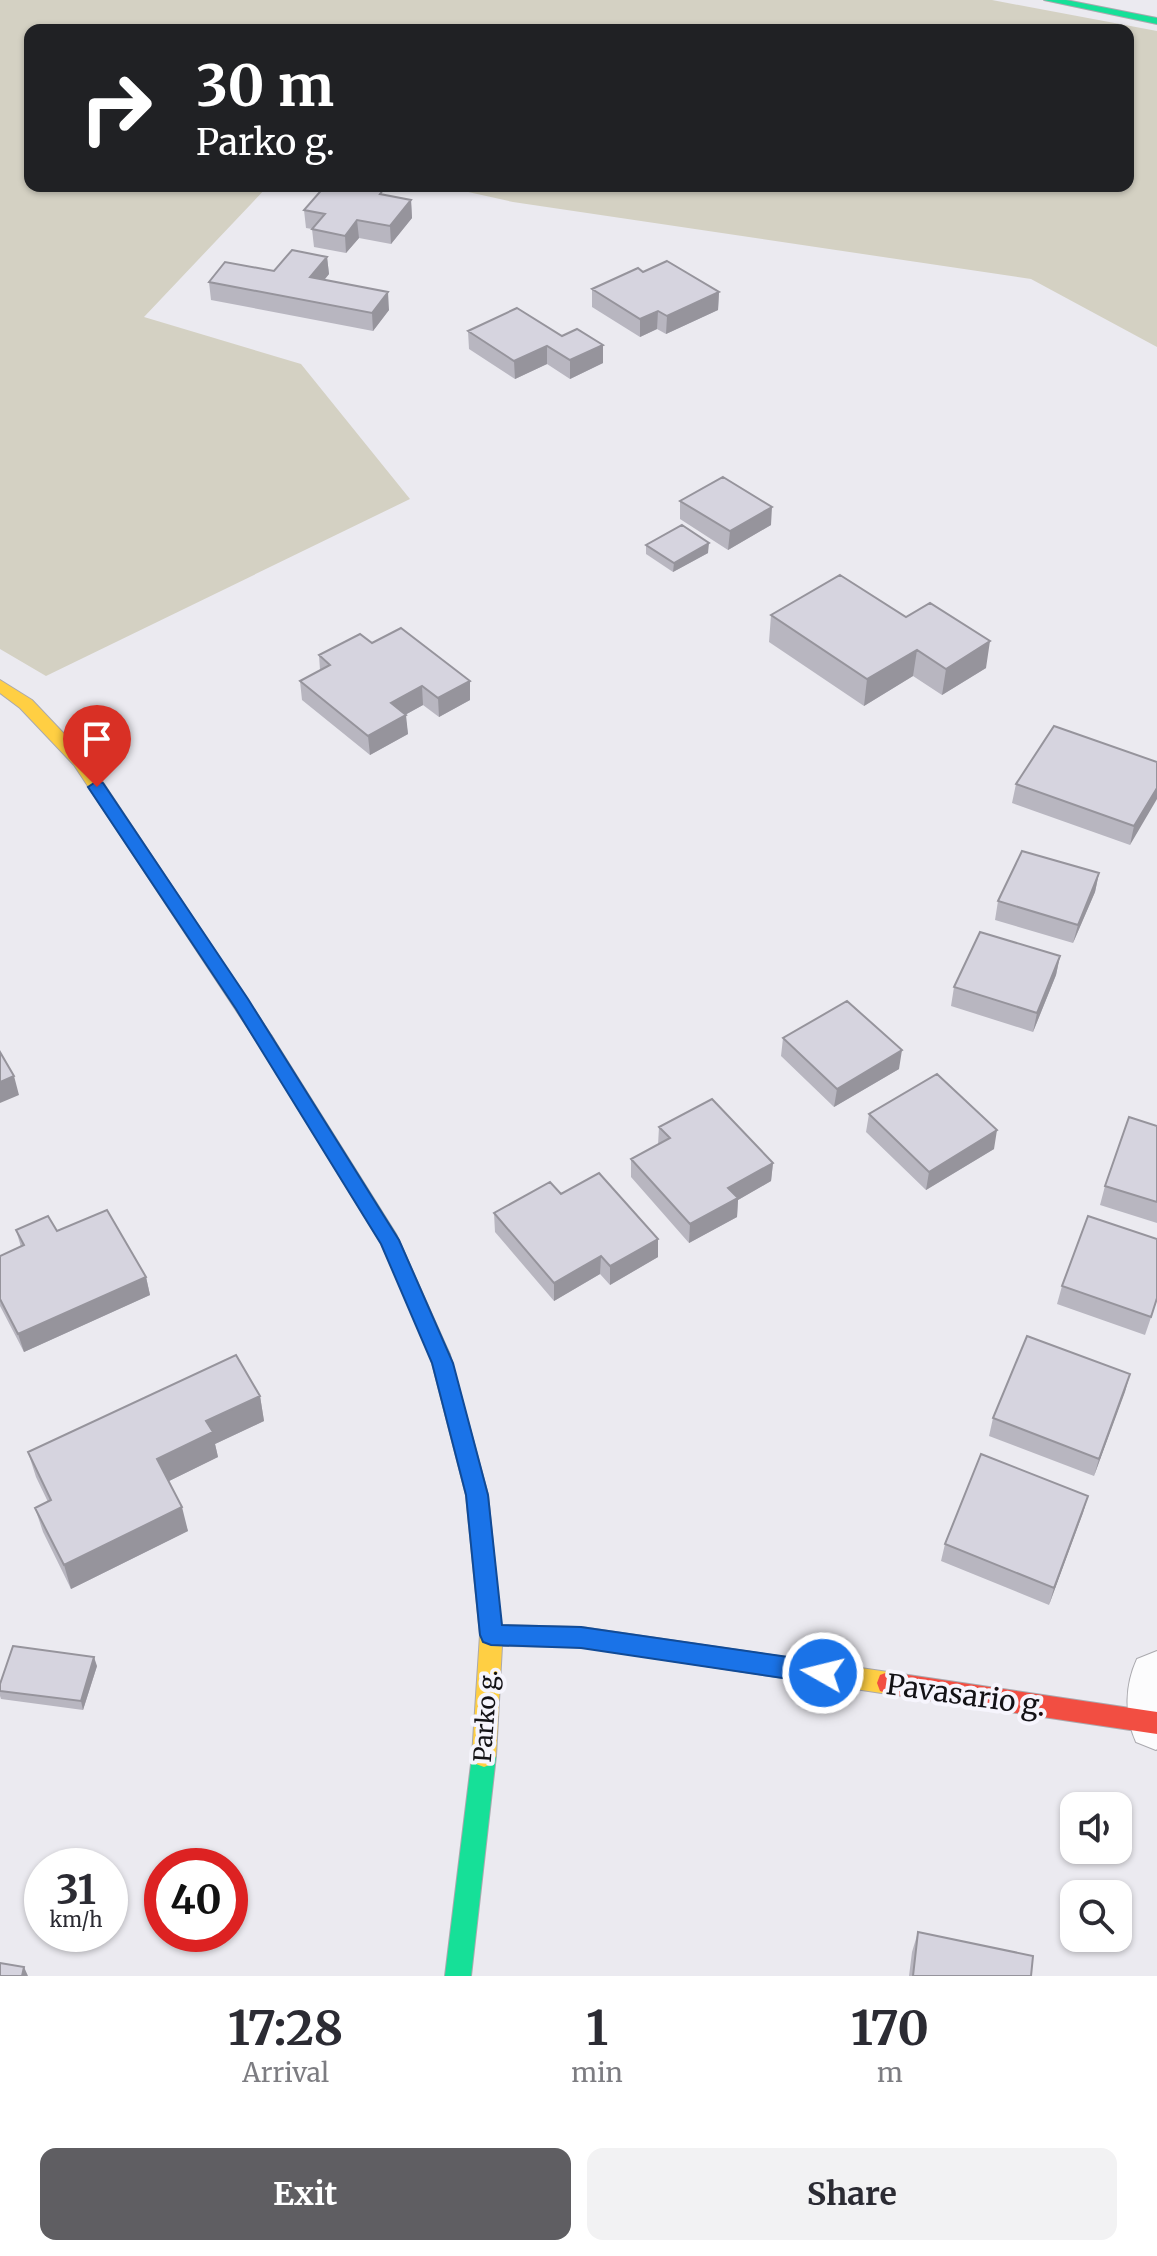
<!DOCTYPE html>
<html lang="en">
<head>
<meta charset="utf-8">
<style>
  body { margin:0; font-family:Merriweather,serif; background:#f2f2f3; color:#2b2b33; height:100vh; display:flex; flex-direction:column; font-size:30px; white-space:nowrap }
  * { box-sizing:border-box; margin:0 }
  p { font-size:26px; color:#7c7c81 }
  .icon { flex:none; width:44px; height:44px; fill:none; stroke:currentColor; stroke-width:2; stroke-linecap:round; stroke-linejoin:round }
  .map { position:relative; height:1976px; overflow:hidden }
  .drawer { display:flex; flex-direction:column; background:#fff; flex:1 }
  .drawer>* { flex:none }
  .hud { position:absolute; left:24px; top:24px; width:1110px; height:168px; border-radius:16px; box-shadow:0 2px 6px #0004; background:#202124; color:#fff; overflow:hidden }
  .controls { position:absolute; left:1060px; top:1792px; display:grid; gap:16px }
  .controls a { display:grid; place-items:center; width:72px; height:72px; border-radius:16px; background:#fff; box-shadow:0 2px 6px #0004; font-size:40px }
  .speed { position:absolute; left:24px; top:1848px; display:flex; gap:16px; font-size:40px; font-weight:700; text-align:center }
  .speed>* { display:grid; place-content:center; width:104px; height:104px; border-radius:50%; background:#fff; box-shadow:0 2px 6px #0004; line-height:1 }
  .speed small { font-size:20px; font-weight:400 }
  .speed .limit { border:12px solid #d22; background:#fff; color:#111 }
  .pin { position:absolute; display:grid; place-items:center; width:68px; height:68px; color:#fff; margin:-82px -34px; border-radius:50% 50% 50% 0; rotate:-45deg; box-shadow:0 0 8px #0007 }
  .pin .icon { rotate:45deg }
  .me { position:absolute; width:88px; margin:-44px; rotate:278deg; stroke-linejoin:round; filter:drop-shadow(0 0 6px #0008) }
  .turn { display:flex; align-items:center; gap:28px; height:168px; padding:0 40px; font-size:36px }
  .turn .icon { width:104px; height:104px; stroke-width:2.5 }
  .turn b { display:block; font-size:56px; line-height:68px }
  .eta { display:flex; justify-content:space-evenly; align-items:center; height:136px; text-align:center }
  .eta b { font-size:48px; font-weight:700; line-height:56px }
  .cta { display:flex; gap:16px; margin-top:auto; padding:16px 40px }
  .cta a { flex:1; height:92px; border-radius:16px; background:#5f5e62; color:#fff; font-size:32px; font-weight:700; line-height:92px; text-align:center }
  .cta a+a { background:#f2f2f3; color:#2b2b33 }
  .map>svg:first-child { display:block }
  .green { fill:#d4d1c3 }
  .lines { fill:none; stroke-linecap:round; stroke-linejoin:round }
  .street-casing { stroke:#aaa9ae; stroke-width:2 }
  .fast-casing { stroke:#aaa9ae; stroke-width:2 }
  .slow-casing { stroke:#aaa9ae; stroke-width:2 }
  .jam-casing { stroke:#aaa9ae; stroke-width:2 }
  .street { fill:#fcfcfd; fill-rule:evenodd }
  .fast { fill:#16e098; fill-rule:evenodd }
  .slow { fill:#ffcf43; fill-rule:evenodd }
  .jam { fill:#f24e42; fill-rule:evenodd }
  .wall { fill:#b8b6c0 }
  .shaded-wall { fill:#96949c }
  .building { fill:#d6d4df; stroke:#96949c; stroke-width:2 }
  .route { fill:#1a73e8; stroke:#114b97; stroke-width:2 }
  .labels { text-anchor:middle; stroke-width:8; stroke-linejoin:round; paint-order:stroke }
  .street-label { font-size:24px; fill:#131216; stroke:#f6f5fd }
  .near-street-label { font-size:28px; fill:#131216; stroke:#f6f5fd }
</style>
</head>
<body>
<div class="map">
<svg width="1157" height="1976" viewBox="0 0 1157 1976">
  <rect width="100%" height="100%" fill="#ebeaf0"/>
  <!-- green -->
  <path class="green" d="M0,0H992L1157,31V347L1031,279L513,202L441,186H1128V30H30V186H268L144,317L301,364L410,499L46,676L0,649Z"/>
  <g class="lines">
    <defs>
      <path id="street" d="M1157,1651V1749L1156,1750L1136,1742C1124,1715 1125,1685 1137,1659Z"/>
      <path id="fast" d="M1044,0H1066L1157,18V24Z
        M265,1033L271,1035L396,1234L450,1355L447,1361L440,1364L433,1361L381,1243L256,1040L259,1035Z
        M484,1745L492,1748L496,1756L471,1976H445L472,1756L476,1748Z"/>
      <path id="slow" d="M0,680L32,700L86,757L271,1035L274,1040L271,1045H259L74,765L20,708L0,693Z
        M440,1346L447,1349L450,1355L488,1495L501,1625L581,1627L888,1672L896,1675L899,1683L896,1691L888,1694L581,1647L502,1646L496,1756L492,1764L484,1767L476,1764L472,1756L480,1635L466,1495L430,1355L433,1349Z"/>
      <path id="jam" d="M888,1672L1157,1712V1734L888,1694L880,1691L877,1683L880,1675Z"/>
    </defs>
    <!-- street casing -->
    <use href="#street" class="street-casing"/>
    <!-- fast casing -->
    <use href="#fast" class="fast-casing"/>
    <!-- slow casing -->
    <use href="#slow" class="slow-casing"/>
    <!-- jam casing -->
    <use href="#jam" class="jam-casing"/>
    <!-- street -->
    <use href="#street" class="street"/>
    <!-- fast -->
    <use href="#fast" class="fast"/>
    <!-- slow -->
    <use href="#slow" class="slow"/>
    <!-- jam -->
    <use href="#jam" class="jam"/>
  </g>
  <!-- wall -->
  <path class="wall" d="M384,195L411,200L412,218L391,244L359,238L346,253L314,247L312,229L306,228L304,210Z
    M327,257L329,274L324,280L389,310L373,331L211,300L209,282L274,271Z
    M643,272L719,292L718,310L666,334L657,329L640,337L592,307V289Z
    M468,331L562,336L603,345V363L570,379L547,364L515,379L469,349Z
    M680,501L771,525L728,550L680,519Z
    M646,545L708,553L673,572L646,554Z
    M840,575L986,668L942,695L913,676L864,706L769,642L771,615Z
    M372,643L470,681V700L439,717L423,705L405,715L408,734L370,755L302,700L300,681L320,670L319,655Z
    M1157,762L1130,845L1012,803L1016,784Z
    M1099,873L1095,892L1073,943L995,920L998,901Z
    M1060,956L1056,975L1033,1032L951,1006L954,987Z
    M783,1038L899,1069L834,1107L781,1056Z
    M869,1114L994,1149L926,1190L866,1132Z
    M1157,1126V1223L1100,1205L1105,1186Z
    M659,1127L773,1163L771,1181L738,1200L737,1217L689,1243L631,1177V1159L658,1145Z
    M561,1194L658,1239V1257L610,1285L600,1274L554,1301L495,1232L494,1213Z
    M16,1230L57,1231L146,1277L150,1295L24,1352L0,1306V1256L21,1247Z
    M1157,1239V1300L1145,1335L1057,1304L1062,1286Z
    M1130,1374L1094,1476L989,1436L993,1418Z
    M260,1396L264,1421L215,1444L218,1457L169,1481L188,1531L71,1589L43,1532L35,1508L48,1502L36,1477L28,1452Z
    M1088,1496L1049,1605L941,1561L945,1544Z
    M97,1666L83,1710L1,1699L0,1696V1684Z
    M918,1932L1031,1976H909L912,1952Z"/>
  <!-- shaded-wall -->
  <path class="shaded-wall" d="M411,200L412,218L391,244L390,226Z
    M357,220L359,238L346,253L345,236Z
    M327,257L329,274L312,295L310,277Z
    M388,292L389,310L373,331L372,313Z
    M719,292L718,310L666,334L667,316Z
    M658,311L657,329L640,337V319Z
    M603,345V363L570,379V360Z
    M547,346V364L515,379L514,361Z
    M772,507L771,525L728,550L730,531Z
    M709,543L708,553L673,572L674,563Z
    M990,641L986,668L942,695L946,669Z
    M917,650L913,676L864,706L867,679Z
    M470,681V700L439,717L438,698Z
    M422,686L423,705L392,722L391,703Z
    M406,715L408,734L370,755L368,736Z
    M1157,788V799L1130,845L1134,826Z
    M1099,873L1095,892L1073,943L1078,925Z
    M1060,956L1056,975L1033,1032L1037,1013Z
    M902,1050L899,1069L834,1107L837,1089Z
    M14,1076L19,1095L0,1103V1082Z
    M997,1130L994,1149L926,1190L929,1172Z
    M773,1163L771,1181L738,1200L737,1217L689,1243L690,1224L728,1188Z
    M658,1239V1257L610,1285V1266Z
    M601,1256L600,1274L554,1301V1283Z
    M146,1277L150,1295L24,1352L18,1334Z
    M1130,1374L1125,1392L1094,1476L1099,1459Z
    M260,1396L264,1421L215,1444L218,1457L163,1484L157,1459L206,1421Z
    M1088,1496L1083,1513L1049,1605L1054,1588Z
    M182,1507L188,1531L71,1589L64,1565Z
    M94,1657L97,1666L83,1710L81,1701Z
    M24,1967L28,1976H22Z"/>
  <!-- building -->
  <path class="building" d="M325,186L347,189L350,186H365L384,189L380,194L411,200L390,226L357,220L345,236L312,229L325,214L304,210Z
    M292,250L327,257L310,277L388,292L372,313L209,282L225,262L274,271Z
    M667,261L719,292L667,316L658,311L640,319L592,289L638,268L643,272Z
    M517,308L562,336L577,329L603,345L570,360L547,346L514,361L468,331Z
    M723,477L772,507L730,531L680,501Z
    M682,525L709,543L674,563L646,545Z
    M840,575L906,617L930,603L990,641L946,669L917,650L867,679L771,615Z
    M401,628L470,681L438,698L422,686L391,703L406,715L368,736L300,681L330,665L319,655L360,634L372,643Z
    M1054,726L1157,762V788L1134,826L1016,784Z
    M1022,851L1099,873L1078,925L998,901Z
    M980,932L1060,956L1037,1013L954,987Z
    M847,1001L902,1050L837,1089L783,1038Z
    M0,1052L14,1076L0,1082Z
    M937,1074L997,1130L929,1172L869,1114Z
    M712,1099L773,1163L728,1188L738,1198L690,1224L631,1159L670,1138L659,1127Z
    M1129,1117L1157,1126V1202L1105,1186Z
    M599,1173L658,1239L610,1266L601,1256L554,1283L494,1213L550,1182L561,1194Z
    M107,1210L146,1277L18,1334L0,1299V1256L24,1245L16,1230L48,1216L57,1231Z
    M1088,1216L1157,1239V1298L1151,1317L1062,1286Z
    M1027,1336L1130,1374L1099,1459L993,1418Z
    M236,1355L260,1396L206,1421L213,1432L157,1459L182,1507L64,1565L35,1508L51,1500L28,1452Z
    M981,1454L1088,1496L1054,1588L945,1544Z
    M13,1646L94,1657L81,1701L0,1691V1684Z
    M918,1932L1033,1956L1031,1976H913Z
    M0,1963L24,1967L22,1976H0Z"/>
  <!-- route -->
  <path class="route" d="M97,781L103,783L248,999L399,1240L453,1363L488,1495L502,1625L581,1627L823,1662L831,1666L835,1673L831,1681L823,1684L581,1648L491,1645L483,1642L480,1635L466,1495L432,1363L381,1244L236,1009L88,787Z"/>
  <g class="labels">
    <!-- street labels -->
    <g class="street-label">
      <text transform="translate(486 1716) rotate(-86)" y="8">Parko g.</text>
    </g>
    <!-- near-street labels -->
    <g class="near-street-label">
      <text transform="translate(966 1695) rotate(8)" y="10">Pavasario g.</text>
    </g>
  </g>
</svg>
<div class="controls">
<a><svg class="icon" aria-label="sound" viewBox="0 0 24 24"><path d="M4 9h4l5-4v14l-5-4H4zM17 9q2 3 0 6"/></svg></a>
<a><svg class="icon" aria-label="search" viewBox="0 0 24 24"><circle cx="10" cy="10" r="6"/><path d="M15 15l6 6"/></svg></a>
</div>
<div class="speed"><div>31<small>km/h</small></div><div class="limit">40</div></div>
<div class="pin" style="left:97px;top:787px;background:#d93025"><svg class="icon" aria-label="arrive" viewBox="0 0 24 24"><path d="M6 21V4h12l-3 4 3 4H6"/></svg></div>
<svg class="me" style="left:823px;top:1673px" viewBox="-20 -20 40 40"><circle r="17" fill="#1a73e8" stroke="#fff" stroke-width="3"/><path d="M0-11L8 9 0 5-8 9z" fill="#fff"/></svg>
<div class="hud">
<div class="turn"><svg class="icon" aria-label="right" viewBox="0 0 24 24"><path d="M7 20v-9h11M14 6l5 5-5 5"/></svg><div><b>30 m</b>Parko g.</div></div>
</div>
</div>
<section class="drawer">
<div class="eta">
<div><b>17:28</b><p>Arrival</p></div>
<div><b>1</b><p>min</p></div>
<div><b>170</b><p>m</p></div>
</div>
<div class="cta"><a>Exit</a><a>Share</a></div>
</section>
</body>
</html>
